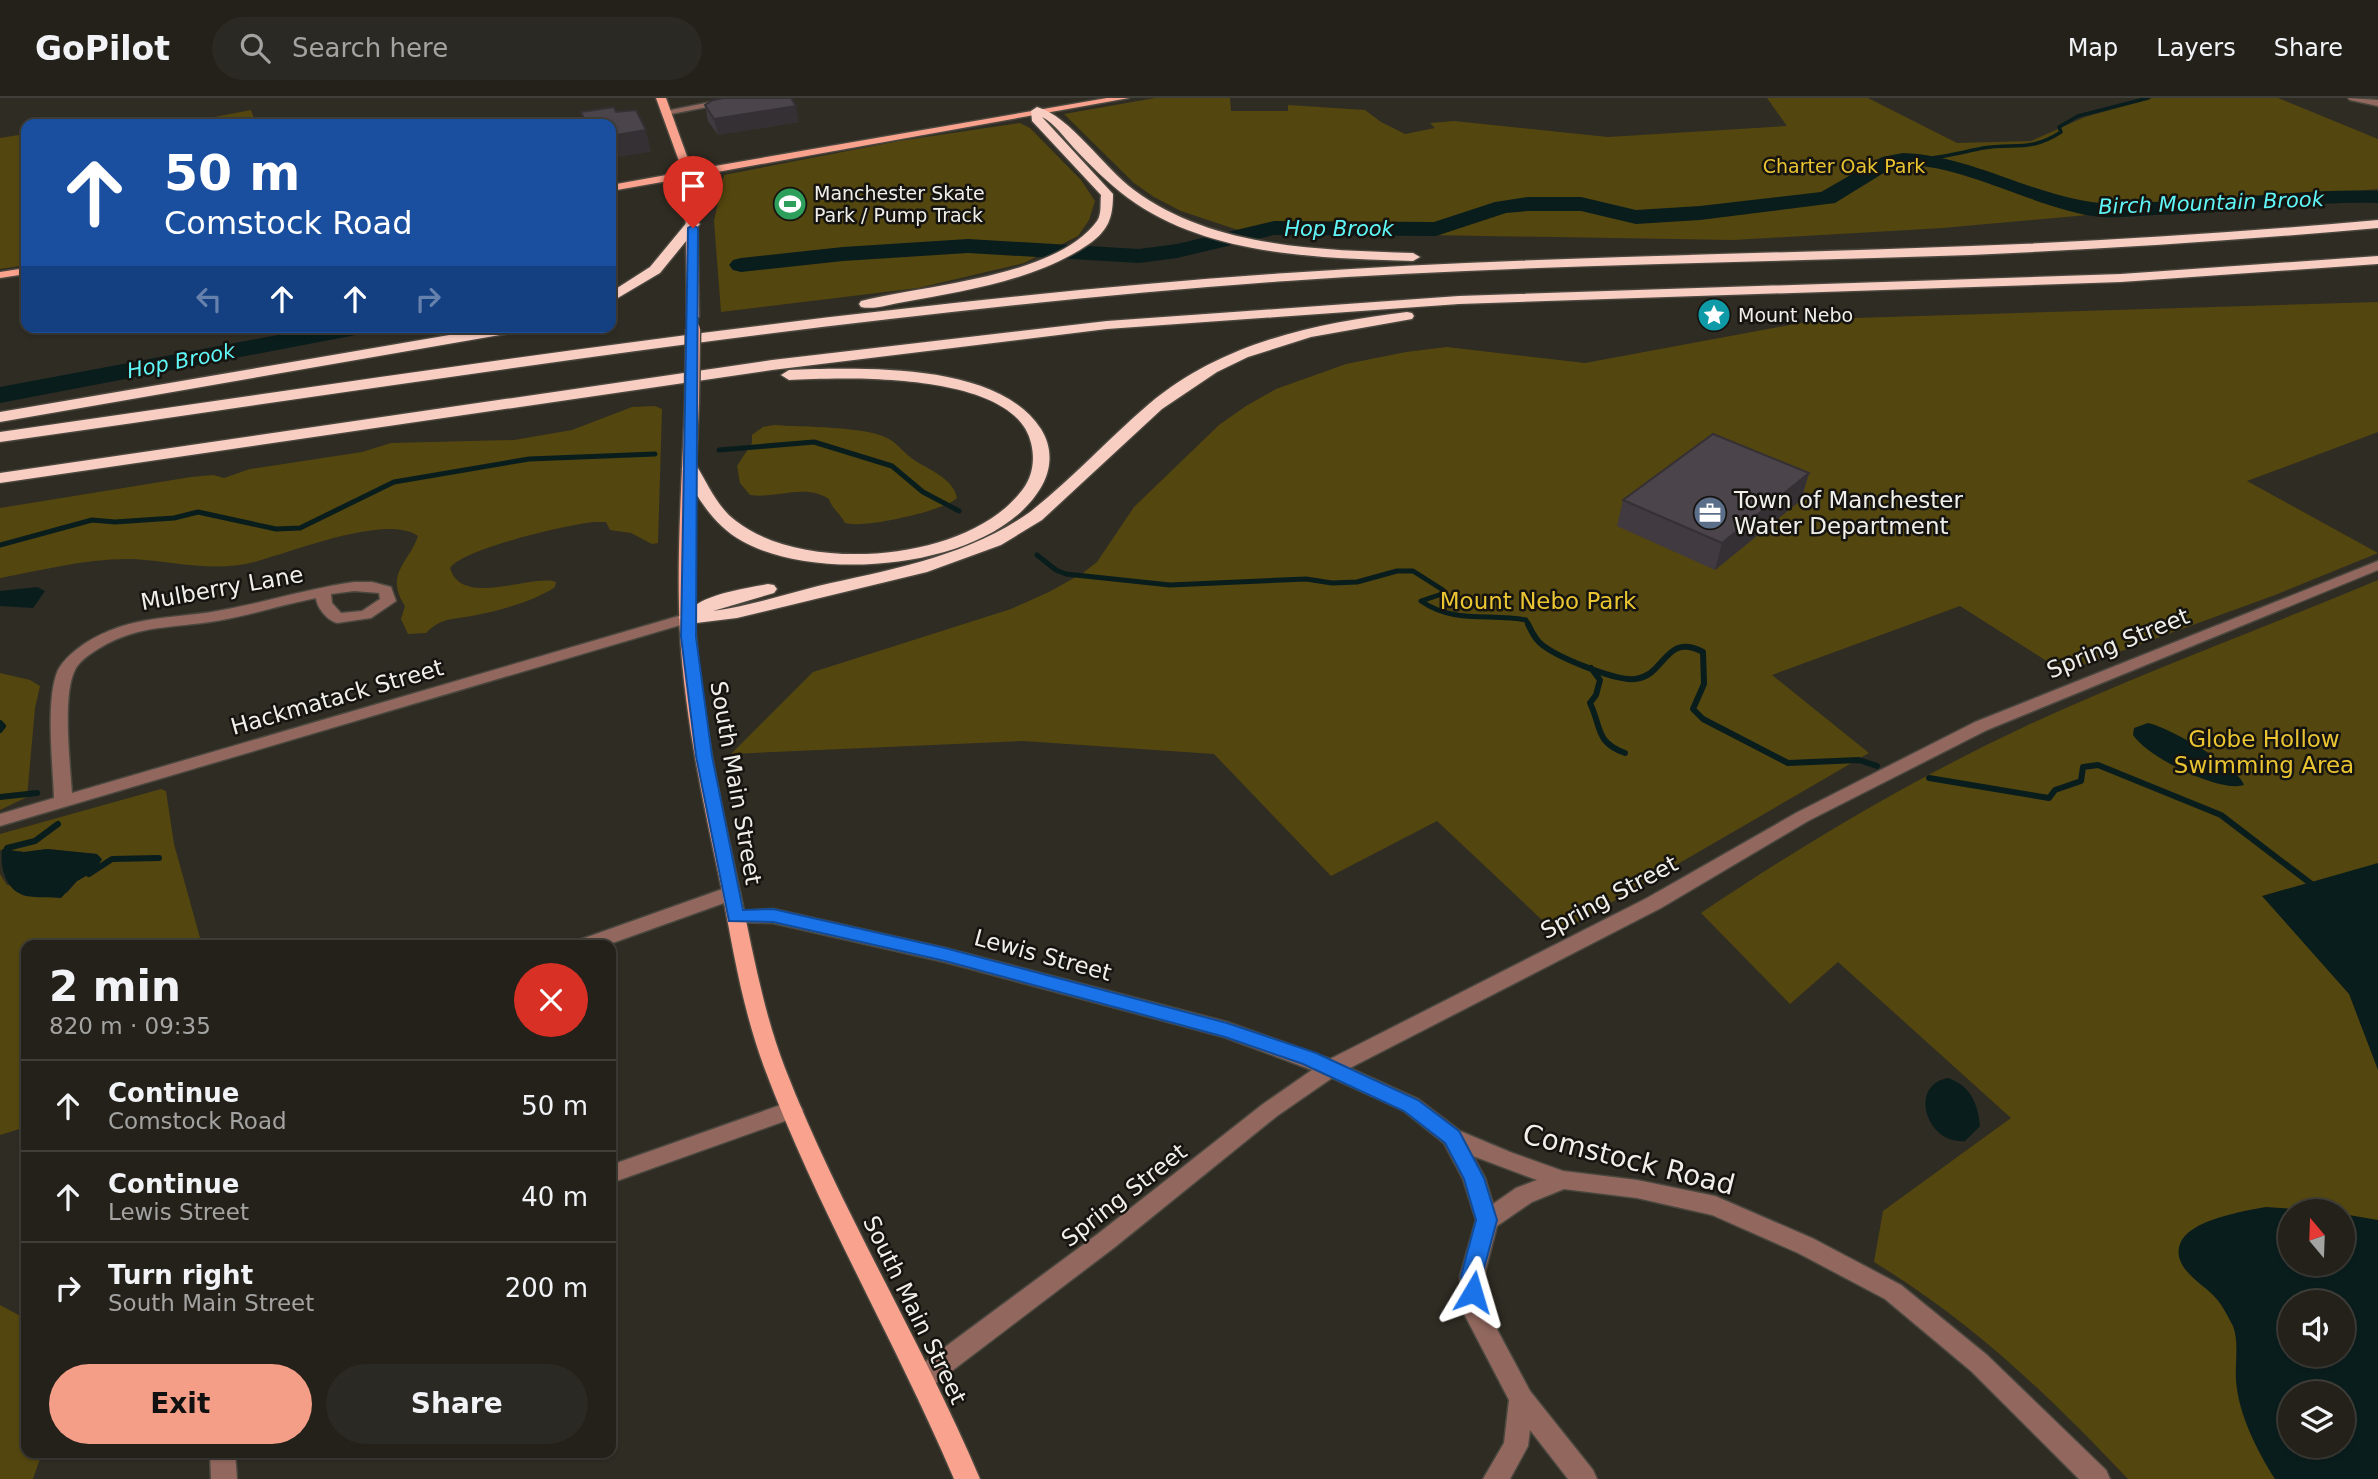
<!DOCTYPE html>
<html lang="en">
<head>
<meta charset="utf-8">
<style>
  body { margin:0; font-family:"DejaVu Sans",sans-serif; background:#2b2923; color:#f1f3f6; height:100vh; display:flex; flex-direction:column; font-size:26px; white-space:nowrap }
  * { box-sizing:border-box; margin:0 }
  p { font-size:23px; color:#a3a3a2 }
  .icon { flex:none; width:38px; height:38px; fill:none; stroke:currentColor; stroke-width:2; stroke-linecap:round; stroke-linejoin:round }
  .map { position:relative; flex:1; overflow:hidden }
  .panel { position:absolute; left:21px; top:842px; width:595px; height:518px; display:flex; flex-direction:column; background:#23211a; border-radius:14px; box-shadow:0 2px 5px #0004,0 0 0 2px #403e39 }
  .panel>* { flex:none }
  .guide { position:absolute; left:21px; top:21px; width:595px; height:214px; border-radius:14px; box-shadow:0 2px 5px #0004,0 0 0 2px #403e39; background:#1a4fa0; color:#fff; overflow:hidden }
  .needle { width:46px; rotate:341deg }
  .tools { position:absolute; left:2278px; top:1101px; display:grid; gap:14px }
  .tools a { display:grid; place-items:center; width:77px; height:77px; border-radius:50%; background:#23211a; box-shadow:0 2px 5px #0004,0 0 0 2px #403e39; font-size:35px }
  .pin { position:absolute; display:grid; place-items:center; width:60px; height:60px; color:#fff; margin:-72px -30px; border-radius:50% 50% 50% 0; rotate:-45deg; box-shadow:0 0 7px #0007 }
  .pin .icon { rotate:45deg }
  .me { position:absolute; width:77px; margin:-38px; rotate:7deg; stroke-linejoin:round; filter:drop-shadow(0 0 5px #0008) }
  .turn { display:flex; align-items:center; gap:24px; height:147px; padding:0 28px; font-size:32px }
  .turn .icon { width:91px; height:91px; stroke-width:2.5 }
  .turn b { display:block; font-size:49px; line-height:60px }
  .lanes { display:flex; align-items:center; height:66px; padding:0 28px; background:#0003; justify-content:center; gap:35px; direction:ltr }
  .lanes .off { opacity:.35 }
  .round { display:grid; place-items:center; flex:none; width:74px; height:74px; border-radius:37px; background:#2b2923 }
  .headline { display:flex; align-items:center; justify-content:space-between; height:119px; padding:0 28px }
  h1 { font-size:42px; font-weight:700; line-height:52px }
  .cta { display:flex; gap:14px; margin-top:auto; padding:14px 28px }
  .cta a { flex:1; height:80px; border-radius:42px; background:#f49e87; color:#111; font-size:28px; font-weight:700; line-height:80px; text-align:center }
  .cta a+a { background:#2b2923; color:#f1f3f6 }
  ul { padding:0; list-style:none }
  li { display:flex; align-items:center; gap:21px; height:91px; padding:0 28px; border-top:2px solid #403e39 }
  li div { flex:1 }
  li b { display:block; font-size:26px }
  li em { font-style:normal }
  header { display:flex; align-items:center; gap:42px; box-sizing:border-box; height:98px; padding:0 35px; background:#23211a; border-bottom:2px solid #403e39 }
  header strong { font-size:33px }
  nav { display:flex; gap:38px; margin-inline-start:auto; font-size:24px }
  .search { width:490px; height:63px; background:#2b2923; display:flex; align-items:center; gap:18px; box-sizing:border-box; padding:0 24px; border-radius:38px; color:#a3a3a2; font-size:26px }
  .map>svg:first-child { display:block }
  .green { fill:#54460f; fill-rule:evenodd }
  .water { fill:#0a1d1d; fill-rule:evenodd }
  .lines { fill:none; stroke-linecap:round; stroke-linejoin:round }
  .stream-far2 { stroke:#0a1d1d; stroke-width:3.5 }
  .stream-far1 { stroke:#0a1d1d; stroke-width:5 }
  .stream { stroke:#0a1d1d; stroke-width:6 }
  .river { fill:#0a1d1d; fill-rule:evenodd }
  .minor-casing { stroke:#4a473f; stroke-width:3 }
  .major-casing { stroke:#4a473f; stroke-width:3 }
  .highway-casing { stroke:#4a473f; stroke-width:3 }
  .minor { fill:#92685e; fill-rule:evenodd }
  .major { fill:#f9a28d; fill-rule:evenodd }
  .highway { fill:#f8cdc2; fill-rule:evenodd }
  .major-bridge-far1-casing { stroke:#4a473f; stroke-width:12; stroke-linecap:butt }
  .major-bridge-casing { stroke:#4a473f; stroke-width:17; stroke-linecap:butt }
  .major-bridge-far1 { stroke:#f9a28d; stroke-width:10 }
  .major-bridge { stroke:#f9a28d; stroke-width:14 }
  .wall { fill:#413a40 }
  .shaded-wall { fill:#353034 }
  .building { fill:#4c444b; stroke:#353034; stroke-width:2 }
  .route { fill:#1a73e8; stroke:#114b97; stroke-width:2 }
  .labels { text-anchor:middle; stroke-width:5; stroke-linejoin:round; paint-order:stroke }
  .far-park-label { font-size:19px; fill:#eac531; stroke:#161410 }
  .far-poi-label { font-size:19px; fill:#f1efe9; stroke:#161410; text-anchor:start }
  .far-water-label { font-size:21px; font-style:italic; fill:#5ff6f7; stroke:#161410 }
  .poi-label { font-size:23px; fill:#f1efe9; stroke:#161410; text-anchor:start }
  .street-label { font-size:23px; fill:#f1efe9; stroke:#161410 }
  .park-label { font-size:23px; fill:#eac531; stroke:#161410 }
  .near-street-label { font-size:28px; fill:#f1efe9; stroke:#161410 }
</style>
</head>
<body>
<header>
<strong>GoPilot</strong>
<div class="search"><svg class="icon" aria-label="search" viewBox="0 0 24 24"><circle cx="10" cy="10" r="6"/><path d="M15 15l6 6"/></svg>Search here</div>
<nav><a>Map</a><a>Layers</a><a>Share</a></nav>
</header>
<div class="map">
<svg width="2378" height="1381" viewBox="0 0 2378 1381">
  <rect width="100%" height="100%" fill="#2f2c23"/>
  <!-- green -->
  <path class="green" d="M1155,0H1230L1231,13H1288V7L1365,12L1381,24L1405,36L1435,30L1430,25L1454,23L1608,39L1787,28L1767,0H1868L1957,45L2031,43L2085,19L2153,0H2278L2378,41V91L1943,130L1733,142L1426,137L1299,130L1247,135L1181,113L1154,99L1134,85L1064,16Z
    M251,12L256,26H178Z
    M1020,25L1030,30L1081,82L1095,103L1089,122L1078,138L1024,165L918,190L721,214L714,123L724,77L899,43Z
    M20,35H26V167L0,171V40L19,37Z
    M2378,204V334L2247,383L2378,455L2275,497L2064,574L1960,508L1772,577L1869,655L1557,836L1437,723L1331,778L1214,656L1023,643L731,656L813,574L1011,511L1049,494L1083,475L1097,464L1134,409L1219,327L1246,308L1276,291L1346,266L1406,254L1447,249L1585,265L1822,221Z
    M655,308L662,311L658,445L652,446L631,435L610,432L606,424H595C569,426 462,451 450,470C462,511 533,475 556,484L555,489C535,503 501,512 477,517C454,522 443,518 426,535L408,536L401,521L405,508C384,476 409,465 418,438C387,415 289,455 254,464C213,475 172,463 132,461C87,460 43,472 0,480V410L191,379L213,377L224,380L250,371L362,354L391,345L514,342L572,332L632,309Z
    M774,327C800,329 868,328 889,341C898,346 905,356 914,362C928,371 954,381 957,400C944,413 863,431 845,425C840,415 832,411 829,401C804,385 777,401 750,397L740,385L737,368L752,345V337L763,329Z
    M2378,482V1381H2128C2047,1296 1975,1226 1874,1164L1883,1113L2011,1020L1838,864L1790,906L1701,815C1805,745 1913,681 2026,628C2141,575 2261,531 2378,482ZM2291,1113H2343V1166H2291ZM2291,1204H2343V1256H2291ZM2291,1295H2343V1348H2291Z
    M0,575L30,582L40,588L35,610L27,699L0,712Z
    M161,691L166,693L174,746L202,847H26V1029L0,1037V776L7,787L67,795L77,783L95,773L97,756L48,751L24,754L0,752V736Z
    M0,1207L26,1221V1354L42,1355L33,1381H0Z"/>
  <!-- water -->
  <path class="water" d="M37,489L45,493L33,510L0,508V493Z
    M2148,625C2168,629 2238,668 2244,687C2220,695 2147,659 2133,637L2134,630Z
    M2,751L24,754L47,751L97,756L102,761L95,773L77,783L61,800C50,799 37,800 26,798C5,793 0,769 2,751Z
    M2378,765V972L2349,896L2262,798Z
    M1948,980C1971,988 1978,1006 1980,1028L1965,1043C1926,1047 1908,987 1948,980Z
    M2266,1109L2323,1113H2291V1166H2343V1116L2378,1122V1381H2275C2257,1353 2238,1315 2236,1282C2235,1265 2239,1243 2233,1228C2227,1217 2222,1206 2213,1197C2200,1184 2172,1169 2180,1146C2188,1122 2244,1113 2266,1109ZM2343,1204V1256H2291V1204ZM2343,1295V1348H2291V1295Z"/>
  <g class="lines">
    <!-- stream-far2 -->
    <path class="stream-far2" d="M1924,61C1944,59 1963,54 1983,50C2016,45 2030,54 2061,34L2059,29L2078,18L2148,0"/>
    <!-- stream-far1 -->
    <path class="stream-far1" d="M719,352L814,344L892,368L923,394L959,413
      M0,447L92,422L115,424L174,420L198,414L276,431L300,430L394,384L529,361L655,356
      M1037,457L1056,472L1066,476L1170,487L1306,481L1332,485L1357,484L1397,473H1413L1443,492L1442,496L1421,503C1454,526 1489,515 1526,522L1529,528"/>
    <!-- stream -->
    <path class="stream" d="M1528,526C1531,532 1534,539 1539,544C1553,558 1615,583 1635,581C1666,578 1664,534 1703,554L1704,586L1693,611L1703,621L1788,665L1859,662L1877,668
      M1591,570L1600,582L1596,597L1590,605C1602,630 1595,644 1625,655
      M0,625L3,628L0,632
      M1929,680L2049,700L2055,692L2081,683L2083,669L2098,667L2221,717L2314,788
      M0,699L37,695
      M5,757L7,750L35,743L58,726
      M89,776L112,761L159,760"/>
    <!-- river -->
    <path class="river" d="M1903,55C1971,57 2032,98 2100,105C2117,107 2136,105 2153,104C2228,103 2303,90 2378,93V105C2303,103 2229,116 2154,117C2137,118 2118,120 2101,119C2037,113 1955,60 1895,68L1835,105L1700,122L1636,126L1581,113H1528L1506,115L1436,138L1274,137L1177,160L1139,165L968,155L843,163L741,174L733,172L729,167L733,162L741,160L843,149L968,141L1139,151L1177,146L1274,123L1434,124L1495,104L1528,99H1581L1636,112L1700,108L1821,94L1882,59Z
      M320,229H373L370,234L361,236L0,305V289Z"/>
    <defs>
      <path id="minor" d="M731,0H753L666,17L661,14Z
        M2348,0L2378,2V8L2350,2Z
        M2378,463V472L1987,632L1808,723L1661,810L1350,970L1418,1001L1460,1033L1510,1054L1563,1073L1637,1082L1715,1098L1814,1141L1901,1187L1987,1257L2106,1372L2110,1381H2079L1971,1273L1885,1201L1798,1155L1712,1117L1637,1100L1564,1091L1532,1104L1497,1128L1484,1178L1485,1209L1530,1293L1593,1372L1597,1381H1568L1530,1332L1528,1348L1510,1381H1483L1504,1345L1509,1302L1461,1210L1460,1178L1476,1122L1463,1081L1444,1045L1404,1013L1332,980L1277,1018L1115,1149L932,1288L923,1291L914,1288L911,1280L914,1272L1099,1135L1263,1006L1312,972L1224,939L945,864L773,825L729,824L727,819L729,814L773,811L945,850L1227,924L1330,961L1647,800L1796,715L1975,624ZM1473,1058L1537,1082L1516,1090L1493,1106L1485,1080Z
        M354,484H372L391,489L396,503L371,520L337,525C327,522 317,510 316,500C286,506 257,515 227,521C180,531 142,524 98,551C90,556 79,563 75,572C62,597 70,666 72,695L682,517H694L696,520L694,523L0,728V716L54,700C53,667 45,601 58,572C64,561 74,553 84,546C132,515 176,522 228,511C270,503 311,490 354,484ZM354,493L379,495L380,501L362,513L341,515L332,505L331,496Z
        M731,788L738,790L740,795L738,800L607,847H576L579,842Z
        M792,1003L799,1006L803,1012L799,1018L611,1085V1067Z
        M210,1354H235L237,1381H211Z"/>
      <path id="major" d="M656,0H666L692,72L1107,0H1129L695,78L697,85L699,219L693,223L687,219L685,80L611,93V87L683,74Z
        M26,170V176L0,180V174Z
        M692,300L699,304C696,381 690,459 696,537C702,624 722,709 740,794C753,854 763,913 785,970C840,1112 921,1241 980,1381H954C895,1242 817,1111 764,969C743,912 733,853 722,793C704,708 685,623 680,536C676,459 682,381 685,304Z"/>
      <path id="highway" d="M1037,9C1070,18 1104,70 1134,92C1212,150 1320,152 1413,155L1420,159L1413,163C1319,160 1207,158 1128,100C1108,85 1090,67 1073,49C1064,39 1054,25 1042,19L1113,96C1113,119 1109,132 1089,146C1037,182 965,193 904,204C891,206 874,212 861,209L859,206L861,203C924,187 1057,179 1097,123C1102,116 1100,105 1101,97L1032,23L1031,13Z
        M693,122L700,126L660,175L611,204V194L650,169L688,123Z
        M2378,122V130C2242,142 2107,151 1971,157C1743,165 1514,167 1287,183C855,214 428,283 0,344V334C428,273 855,205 1287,175C1514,159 1743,157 1971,148C2107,143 2242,134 2378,122Z
        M2378,158V166L2121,184L1459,206L1107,231L772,272L0,385V375L772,262L1107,223L1459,198L2121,176Z
        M1407,214L1412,215L1414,218L1412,221L1311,239L1248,259L1217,274L1162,311L1042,422L1001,447L927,474L737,520L688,526L679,520L681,516L694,514L692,511C704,496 749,490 768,486L774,487L777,491L774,495L713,513C749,508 783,497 818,488C892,471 966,459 1030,414C1072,381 1108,341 1149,306C1221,245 1315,225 1407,214Z
        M496,229H530L523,233L0,324V314Z
        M814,271C881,270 1000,268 1041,331C1053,350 1052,372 1040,391C991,471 818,486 742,443C713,427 697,399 682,371L684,367H696C708,386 717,409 736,423C805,477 970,464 1023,391C1033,377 1035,361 1031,345C1015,273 845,279 789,282L781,277L789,272Z"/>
    </defs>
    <!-- minor casing -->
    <use href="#minor" class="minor-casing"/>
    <!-- major casing -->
    <use href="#major" class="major-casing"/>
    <!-- highway casing -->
    <use href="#highway" class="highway-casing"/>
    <!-- minor -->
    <use href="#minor" class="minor"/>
    <!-- major -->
    <use href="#major" class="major"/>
    <!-- highway -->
    <use href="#highway" class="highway"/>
    <defs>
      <path id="major-bridge-far1" d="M693,233V219"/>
      <path id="major-bridge" d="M692,304L693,231"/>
    </defs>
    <!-- major-bridge-far1 casing -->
    <use href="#major-bridge-far1" class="major-bridge-far1-casing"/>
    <!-- major-bridge casing -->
    <use href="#major-bridge" class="major-bridge-casing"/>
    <!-- major-bridge-far1 -->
    <use href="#major-bridge-far1" class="major-bridge-far1"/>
    <!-- major-bridge -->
    <use href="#major-bridge" class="major-bridge"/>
  </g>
  <!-- wall -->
  <path class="wall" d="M705,7L799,24L718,37L708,23Z
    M1809,375L1801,402L1715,472L1617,428L1623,402Z"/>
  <!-- shaded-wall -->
  <path class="shaded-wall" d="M796,8L799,24L718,37L714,21Z
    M646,32L651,54L612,60L611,53V38Z
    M1809,375L1801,402L1715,472L1722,445Z"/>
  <!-- building -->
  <path class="building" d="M724,0H791L796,8L714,21L705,7L713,2Z
    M614,9L616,14L636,12L646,32L611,38V26H586L581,14Z
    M1713,336L1809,375L1722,445L1623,402Z"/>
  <!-- route -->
  <path class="route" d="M693,127L698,130L696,539L712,658L743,812L773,811L945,850L1227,925L1316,955L1418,1002L1459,1033L1484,1080L1497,1122L1482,1178L1483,1194L1480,1201L1473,1204L1465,1201L1461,1178L1476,1122L1464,1081L1445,1045L1404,1013L1303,966L1225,939L945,863L773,824L729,823L696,658L681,539L688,130Z"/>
  <!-- icons -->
  <defs>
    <symbol id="stadium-disc" viewBox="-11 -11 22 22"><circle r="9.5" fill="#2e9e5b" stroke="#161410"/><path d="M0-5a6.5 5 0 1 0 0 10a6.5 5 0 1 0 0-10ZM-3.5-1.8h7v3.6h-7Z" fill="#fff"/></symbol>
    <symbol id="sight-disc" viewBox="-11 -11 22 22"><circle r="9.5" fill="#0f9aa8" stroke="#161410"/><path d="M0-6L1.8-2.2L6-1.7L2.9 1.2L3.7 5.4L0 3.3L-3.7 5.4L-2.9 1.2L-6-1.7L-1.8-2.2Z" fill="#fff"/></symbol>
    <symbol id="office-disc" viewBox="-11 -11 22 22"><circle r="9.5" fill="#5c6f8a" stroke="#161410"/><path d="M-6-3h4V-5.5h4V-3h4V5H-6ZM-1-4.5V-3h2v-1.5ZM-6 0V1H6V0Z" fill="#fff"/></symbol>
  </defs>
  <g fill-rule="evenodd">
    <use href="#stadium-disc" x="771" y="87" width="38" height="38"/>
    <use href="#sight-disc" x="1695" y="198" width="38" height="38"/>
    <use href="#office-disc" x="1691" y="396" width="38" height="38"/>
  </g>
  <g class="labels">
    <!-- far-park labels -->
    <g class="far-park-label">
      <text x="1844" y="75">Charter Oak Park</text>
    </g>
    <!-- far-poi labels -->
    <g class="far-poi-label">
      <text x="814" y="102">Manchester Skate<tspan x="814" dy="22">Park / Pump Track</tspan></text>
      <text x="1738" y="224">Mount Nebo</text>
    </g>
    <!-- far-water labels -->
    <g class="far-water-label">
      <text transform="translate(2211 105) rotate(-2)" y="7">Birch Mountain Brook</text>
      <text x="1339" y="138">Hop Brook</text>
      <text transform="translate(181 263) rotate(-11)" y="7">Hop Brook</text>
    </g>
    <!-- poi labels -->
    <g class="poi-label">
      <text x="1734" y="410">Town of Manchester<tspan x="1734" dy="26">Water Department</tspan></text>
    </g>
    <!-- street labels -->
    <g class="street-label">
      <text transform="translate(222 490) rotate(-10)" y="8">Mulberry Lane</text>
      <text transform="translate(2118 545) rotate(-22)" y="8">Spring Street</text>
      <text transform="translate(337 599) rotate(-16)" y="8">Hackmatack Street</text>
      <text transform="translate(736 685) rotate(80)" y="8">South Main Street</text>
      <text transform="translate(1609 799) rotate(-28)" y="8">Spring Street</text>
      <text transform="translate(1043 857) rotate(15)" y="8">Lewis Street</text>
      <text transform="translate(1124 1097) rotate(-38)" y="8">Spring Street</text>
      <text transform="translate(915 1212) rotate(64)" y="8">South Main Street</text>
    </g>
    <!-- park labels -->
    <g class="park-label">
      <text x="1538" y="511">Mount Nebo Park</text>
      <text x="2264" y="649">Globe Hollow<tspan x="2264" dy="26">Swimming Area</tspan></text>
    </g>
    <!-- near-street labels -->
    <g class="near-street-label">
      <text transform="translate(1629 1061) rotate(14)" y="10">Comstock Road</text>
    </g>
  </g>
</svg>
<div class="tools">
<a><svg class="needle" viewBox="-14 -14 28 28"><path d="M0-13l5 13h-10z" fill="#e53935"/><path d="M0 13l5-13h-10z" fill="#a3a3a2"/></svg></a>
<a><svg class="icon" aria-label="sound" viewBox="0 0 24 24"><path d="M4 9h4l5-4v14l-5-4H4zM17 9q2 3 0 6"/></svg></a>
<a><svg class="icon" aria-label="layers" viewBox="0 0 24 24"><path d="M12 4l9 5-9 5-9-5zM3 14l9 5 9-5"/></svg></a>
</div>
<div class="pin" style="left:693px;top:130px;background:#d93025"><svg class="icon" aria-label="arrive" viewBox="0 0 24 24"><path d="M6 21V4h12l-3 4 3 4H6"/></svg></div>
<svg class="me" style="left:1473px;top:1194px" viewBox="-20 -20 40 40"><path d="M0-17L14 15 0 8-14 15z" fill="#1a73e8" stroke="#fff" stroke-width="4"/></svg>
<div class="guide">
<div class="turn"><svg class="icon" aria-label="ahead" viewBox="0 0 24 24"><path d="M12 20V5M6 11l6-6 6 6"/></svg><div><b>50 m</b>Comstock Road</div></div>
<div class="lanes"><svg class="icon off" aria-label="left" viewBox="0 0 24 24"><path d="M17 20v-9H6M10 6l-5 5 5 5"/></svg><svg class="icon" aria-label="ahead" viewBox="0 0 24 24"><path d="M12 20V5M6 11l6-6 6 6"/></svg><svg class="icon" aria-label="ahead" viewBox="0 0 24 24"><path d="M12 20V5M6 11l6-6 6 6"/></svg><svg class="icon off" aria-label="right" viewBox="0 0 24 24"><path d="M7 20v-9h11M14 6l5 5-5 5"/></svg></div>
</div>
<section class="panel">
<div class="headline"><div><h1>2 min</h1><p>820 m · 09:35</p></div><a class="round" style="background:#d93025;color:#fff"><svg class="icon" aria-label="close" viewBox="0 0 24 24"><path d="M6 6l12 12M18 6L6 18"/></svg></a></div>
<ul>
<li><svg class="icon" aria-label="ahead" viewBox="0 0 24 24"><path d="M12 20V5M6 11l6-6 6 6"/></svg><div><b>Continue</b><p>Comstock Road</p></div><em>50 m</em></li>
<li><svg class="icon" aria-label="ahead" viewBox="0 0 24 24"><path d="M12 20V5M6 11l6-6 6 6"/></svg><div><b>Continue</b><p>Lewis Street</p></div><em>40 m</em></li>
<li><svg class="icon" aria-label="right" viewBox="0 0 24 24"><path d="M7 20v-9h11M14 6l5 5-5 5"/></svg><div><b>Turn right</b><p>South Main Street</p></div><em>200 m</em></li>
</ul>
<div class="cta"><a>Exit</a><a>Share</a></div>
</section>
</div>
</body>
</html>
